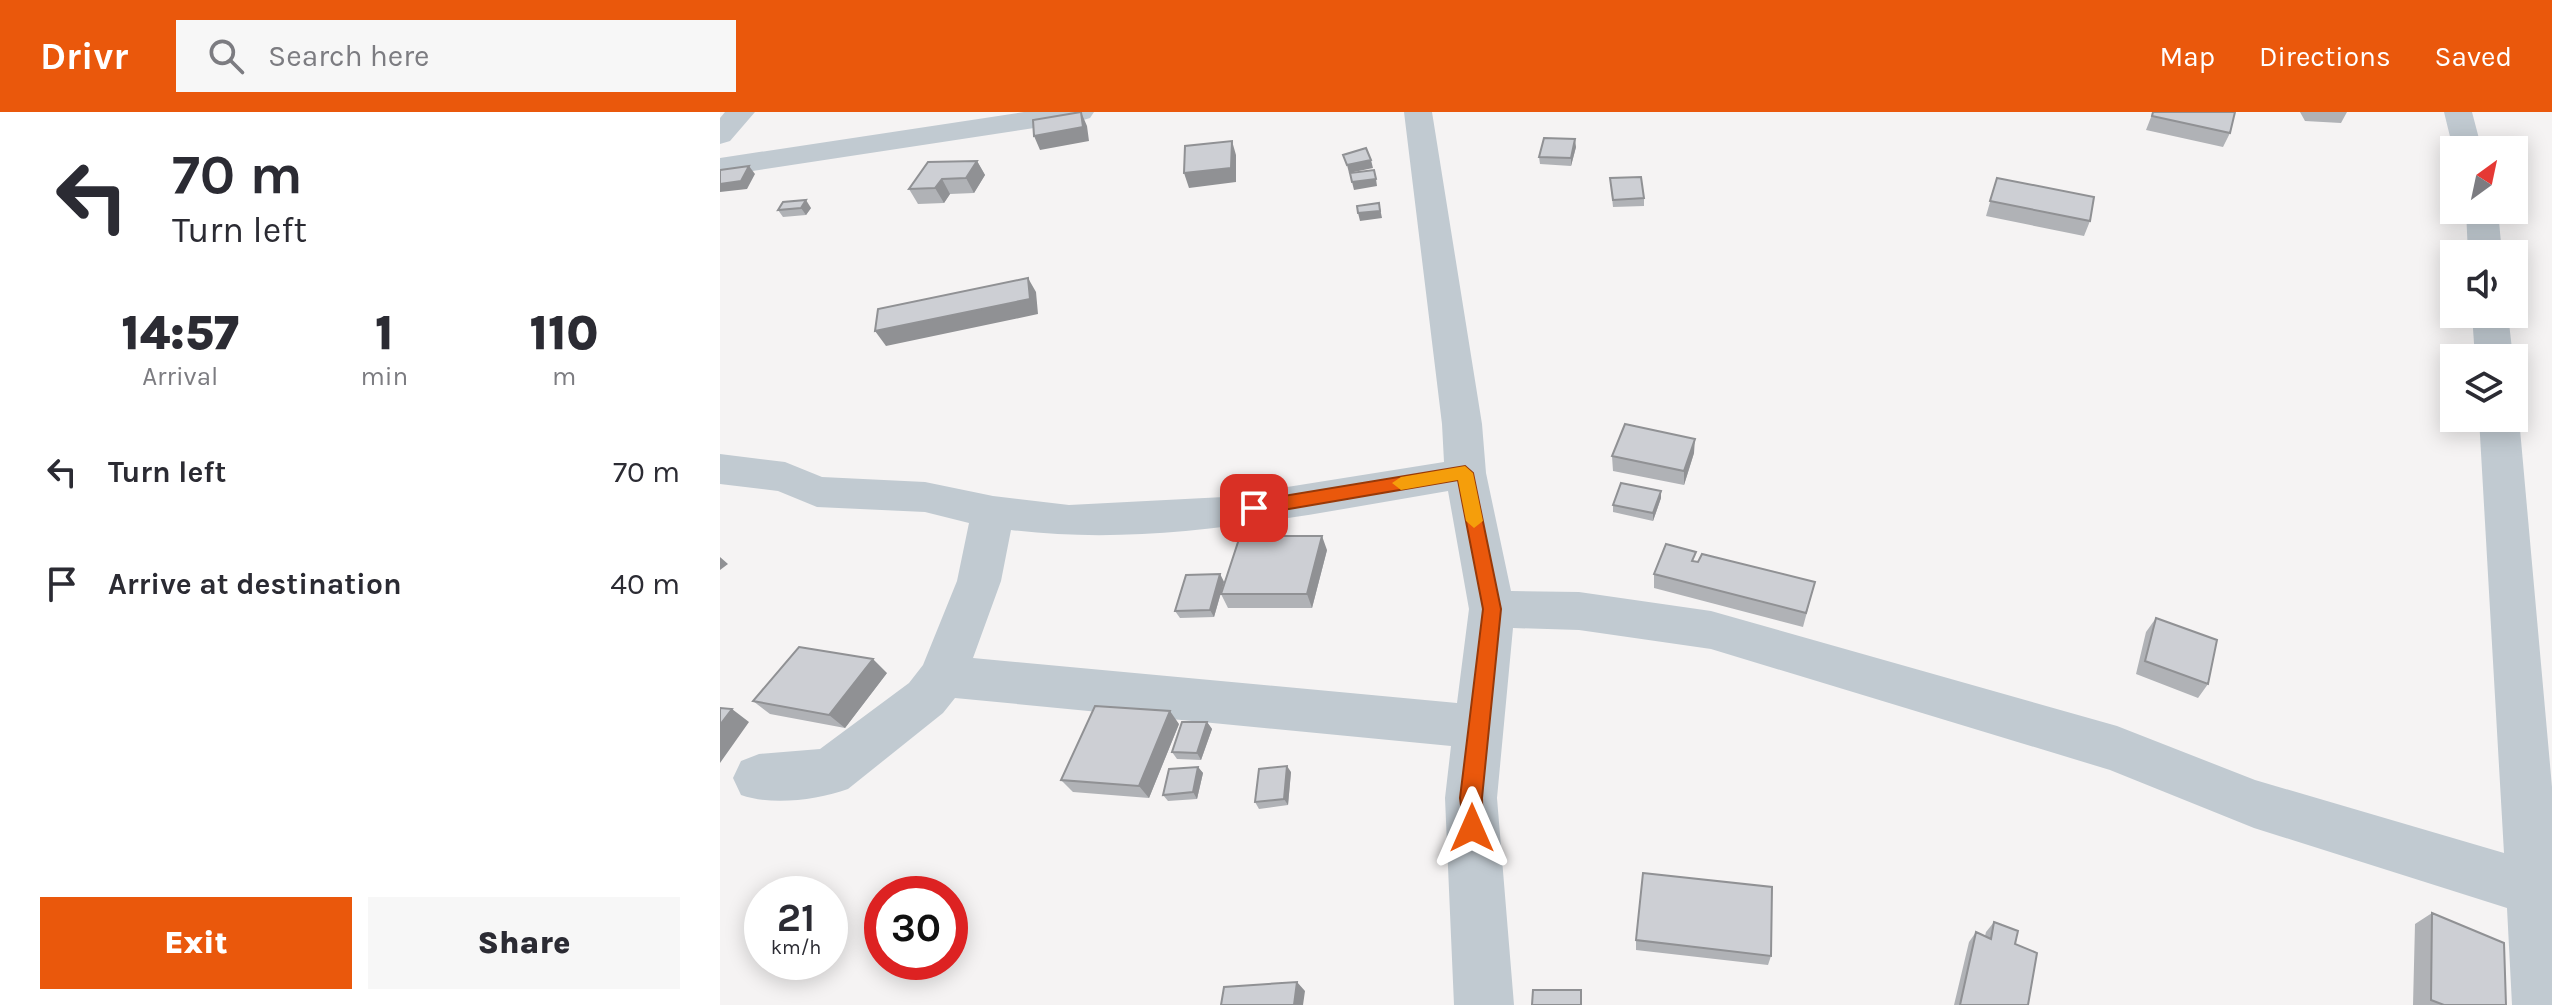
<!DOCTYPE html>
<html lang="en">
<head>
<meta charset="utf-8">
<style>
  body { margin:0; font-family:Karla,sans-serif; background:#f7f7f7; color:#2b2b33; height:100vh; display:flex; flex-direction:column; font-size:30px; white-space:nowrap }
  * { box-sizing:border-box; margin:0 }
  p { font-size:26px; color:#7c7c81 }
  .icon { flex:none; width:44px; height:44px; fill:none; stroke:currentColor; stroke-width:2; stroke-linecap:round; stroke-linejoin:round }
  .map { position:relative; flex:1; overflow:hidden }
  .panel { display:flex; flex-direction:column; background:#fff; width:720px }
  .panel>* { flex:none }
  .banner { background:#fff; color:#2b2b33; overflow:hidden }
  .needle { width:52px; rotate:33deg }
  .fabs { position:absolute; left:1720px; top:24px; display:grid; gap:16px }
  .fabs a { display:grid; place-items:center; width:88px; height:88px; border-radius:0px; background:#fff; box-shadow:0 4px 20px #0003; font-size:40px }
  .speed { position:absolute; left:24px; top:764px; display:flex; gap:16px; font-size:40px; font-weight:700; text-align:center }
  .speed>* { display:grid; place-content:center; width:104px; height:104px; border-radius:50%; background:#fff; box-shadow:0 4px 20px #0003; line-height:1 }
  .speed small { font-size:20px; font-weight:400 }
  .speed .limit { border:12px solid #d22; background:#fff; color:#111 }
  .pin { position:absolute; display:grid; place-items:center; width:68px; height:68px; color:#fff; margin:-34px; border-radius:16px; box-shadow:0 4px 12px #0006 }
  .me { position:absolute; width:88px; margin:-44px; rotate:0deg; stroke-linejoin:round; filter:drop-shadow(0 0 6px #0008) }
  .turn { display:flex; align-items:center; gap:28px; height:168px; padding:0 40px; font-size:36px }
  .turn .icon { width:104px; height:104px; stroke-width:2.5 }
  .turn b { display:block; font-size:56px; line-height:68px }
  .eta { display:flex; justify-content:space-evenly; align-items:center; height:136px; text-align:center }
  .eta b { font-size:48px; font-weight:800; line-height:56px }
  .cta { display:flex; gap:16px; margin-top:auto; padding:16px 40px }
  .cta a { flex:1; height:92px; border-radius:0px; background:#ea580c; color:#fff; font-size:32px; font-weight:800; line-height:92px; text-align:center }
  .cta a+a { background:#f7f7f7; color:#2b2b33 }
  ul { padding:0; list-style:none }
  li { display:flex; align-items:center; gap:24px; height:112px; padding:0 40px }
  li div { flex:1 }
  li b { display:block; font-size:30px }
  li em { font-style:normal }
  header { display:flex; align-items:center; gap:48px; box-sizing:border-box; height:112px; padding:0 40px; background:#ea580c; color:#fff }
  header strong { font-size:38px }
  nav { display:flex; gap:44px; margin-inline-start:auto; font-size:28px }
  .search { width:560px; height:72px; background:#f7f7f7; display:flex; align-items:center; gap:20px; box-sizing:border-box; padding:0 28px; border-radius:0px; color:#7c7c81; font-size:30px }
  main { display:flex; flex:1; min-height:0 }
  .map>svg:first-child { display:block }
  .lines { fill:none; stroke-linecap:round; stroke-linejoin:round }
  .minor { fill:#c1cad1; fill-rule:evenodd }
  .wall { fill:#b0b2b6 }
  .shaded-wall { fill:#909194 }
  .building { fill:#cdcfd4; stroke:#909194; stroke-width:2 }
  .route { fill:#ea580c; stroke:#983908; stroke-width:2 }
  .slow { fill:#f59e0b }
</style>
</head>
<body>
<header>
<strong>Drivr</strong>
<div class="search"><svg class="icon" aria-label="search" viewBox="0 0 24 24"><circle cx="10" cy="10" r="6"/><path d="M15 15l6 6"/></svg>Search here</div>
<nav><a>Map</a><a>Directions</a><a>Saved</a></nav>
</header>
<main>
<section class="panel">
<div class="banner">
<div class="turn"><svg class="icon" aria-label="left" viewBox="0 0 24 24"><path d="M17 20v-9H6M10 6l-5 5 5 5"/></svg><div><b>70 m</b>Turn left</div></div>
</div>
<div class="eta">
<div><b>14:57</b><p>Arrival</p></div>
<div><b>1</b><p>min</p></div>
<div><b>110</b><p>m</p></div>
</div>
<ul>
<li><svg class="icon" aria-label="left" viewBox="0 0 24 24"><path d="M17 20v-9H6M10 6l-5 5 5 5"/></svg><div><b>Turn left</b></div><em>70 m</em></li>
<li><svg class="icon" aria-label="arrive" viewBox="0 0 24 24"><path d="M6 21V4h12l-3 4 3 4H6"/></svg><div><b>Arrive at destination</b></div><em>40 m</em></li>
</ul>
<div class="cta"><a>Exit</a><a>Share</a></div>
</section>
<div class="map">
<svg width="1832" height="893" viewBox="0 0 1832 893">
  <rect width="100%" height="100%" fill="#f5f3f3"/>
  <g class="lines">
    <!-- minor -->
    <path class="minor" d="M5,0H35L10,29L0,32V6Z
      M304,0H374L370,6L360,9L0,64V46Z
      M684,0H712L762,312L766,361L791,479L859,480L991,499L1397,614L1535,668L1784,741L1759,306H1794V298L1799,306L1832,675V893H1792L1787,796L1534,716L1390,658L991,537L859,518L793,516L777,686L794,893H734L725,686L731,634L235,586L223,601L128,677C97,688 52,694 21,683L13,666L21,649L39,642L100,637L189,571L203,553L237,469L249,411L205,400L97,395L58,379L0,372V342L65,350L102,365L205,370L273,384L349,393L504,385L724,350L722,312ZM728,379L749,497L737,591L253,546L281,469L291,418C438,436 583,403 728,379Z
      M1724,0H1752L1762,38H1734V41Z
      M1746,98H1778L1782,142H1748Z
      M1752,202H1788L1793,246H1755Z"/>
  </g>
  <!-- wall -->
  <path class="wall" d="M1433,0H1515L1510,21L1503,35L1426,18Z
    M1580,0H1627L1621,11L1585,9Z
    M856,35L851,54L820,52L819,45Z
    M257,49L265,63L254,81L230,82L224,91L198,92L189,77Z
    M890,66L924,86V94L893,95Z
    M1277,66L1370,109L1364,124L1266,104Z
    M63,90L91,96L86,103L63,105L58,98Z
    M974,341L964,373L893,359L892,344Z
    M941,386L933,409L893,400V393Z
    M607,438L592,496H508L501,482Z
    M975,450L1091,485L1083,515L934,476V462Z
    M500,462L504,470L494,505L460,506L455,499Z
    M1436,506L1488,572L1478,586L1416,562L1426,520Z
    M167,561L125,616L50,602L33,589Z
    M487,610L492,617L481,648L457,647L452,640Z
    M459,612L429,686L353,680L341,668Z
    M478,655L483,661L477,687L448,689L443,683Z
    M571,660L568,693L539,697L535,690Z
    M1712,801L1786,893H1693L1695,812Z
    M1274,810L1295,832L1308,893H1234L1249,830L1256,820L1265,824L1266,820Z
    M916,828L1051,844L1048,853L916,838Z"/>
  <!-- shaded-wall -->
  <path class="shaded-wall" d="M361,0L367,14L369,29L320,38L314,24Z
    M855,27L856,35L851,54V46Z
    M512,29L516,43V70L469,76L464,61Z
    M651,48L653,56L629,61L627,53Z
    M257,49L265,63L254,81L246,66Z
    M29,54L35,62L27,77L0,80V72Z
    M222,67L230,82L224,91L215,76Z
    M656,67L657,74L634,78L632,70Z
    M86,88L91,96L86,103L81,96Z
    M659,91L662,106L640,109L638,101Z
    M308,166L316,180L318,202L166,234L155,219Z
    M975,327L974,341L964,373V359Z
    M941,379V386L933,409V401Z
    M602,424L607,438L592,496L587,482Z
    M0,445L8,452L0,458Z
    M500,462L504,470L494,505L490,498Z
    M153,547L167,561L125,616L109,603Z
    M12,597L29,610L0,651V613Z
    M450,599L459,612L429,686L419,674Z
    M487,610L492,617L481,648L477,641Z
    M567,654L571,660L568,693L564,687Z
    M478,655L483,661L477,687L473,680Z
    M577,870L585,879L583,893H574Z"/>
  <!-- building -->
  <path class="building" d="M361,0L363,15L314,24L313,8Z
    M1433,0H1515L1510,21L1432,4Z
    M824,26L855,27L851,46L819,45Z
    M512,29L511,56L464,61L465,34Z
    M646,36L651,48L627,53L623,43Z
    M257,49L246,66L222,67L215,76L189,77L208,50Z
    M29,54L21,69L0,72V58Z
    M654,58L656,67L632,70L630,61Z
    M921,65L924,86L893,88L890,66Z
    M1277,66L1374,85L1370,109L1270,89Z
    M86,88L81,96L58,98L63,90Z
    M659,91L660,99L638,101L637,94Z
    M308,166L310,187L155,219L158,197Z
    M905,312L975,327L964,359L892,344Z
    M901,371L941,379L933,401L893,393Z
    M520,424H602L587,482H501Z
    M946,432L976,440L972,449L978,450L982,442L1095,470L1086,501L934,462Z
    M500,462L490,498L455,499L466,463Z
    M1436,506L1497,528L1488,572L1425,549Z
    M79,535L153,547L109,603L33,589Z
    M375,594L450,599L419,674L341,668Z
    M0,596L12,597L0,613Z
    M462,610H487L477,641L452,640Z
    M567,654L564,687L535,690L539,657Z
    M478,655L473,680L443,683L449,657Z
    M923,761L1052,775L1051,844L916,828Z
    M1712,801L1784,831L1786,893H1724L1711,888Z
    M1274,810L1298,819L1295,832L1317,841L1308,893H1240L1256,820L1271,827Z
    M577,870L574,893H501L504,875Z
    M813,878H861V893H812Z"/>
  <!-- route -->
  <path class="route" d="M745,354L753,361L781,497L762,686L763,716L760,723L752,726L745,723L740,686L763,497L738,368L534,403L525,396L534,389Z"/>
  <!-- slow -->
  <path class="slow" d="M745,354L753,361L763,409L754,416L746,409L738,368L681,378L672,371L681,365Z"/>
</svg>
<div class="fabs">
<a><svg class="needle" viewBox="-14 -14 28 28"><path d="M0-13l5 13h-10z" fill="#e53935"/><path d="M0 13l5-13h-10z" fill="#7c7c81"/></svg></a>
<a><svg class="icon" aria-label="sound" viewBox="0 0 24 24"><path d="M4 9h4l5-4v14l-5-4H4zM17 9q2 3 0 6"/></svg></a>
<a><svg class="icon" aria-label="layers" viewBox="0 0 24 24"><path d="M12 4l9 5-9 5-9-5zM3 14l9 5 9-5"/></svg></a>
</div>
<div class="speed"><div>21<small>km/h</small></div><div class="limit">30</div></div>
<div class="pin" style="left:534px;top:396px;background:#d93025"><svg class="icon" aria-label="arrive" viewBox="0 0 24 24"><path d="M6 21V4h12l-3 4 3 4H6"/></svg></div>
<svg class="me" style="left:752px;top:716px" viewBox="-20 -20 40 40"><path d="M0-17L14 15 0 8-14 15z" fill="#ea580c" stroke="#fff" stroke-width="4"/></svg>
</div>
</main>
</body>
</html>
